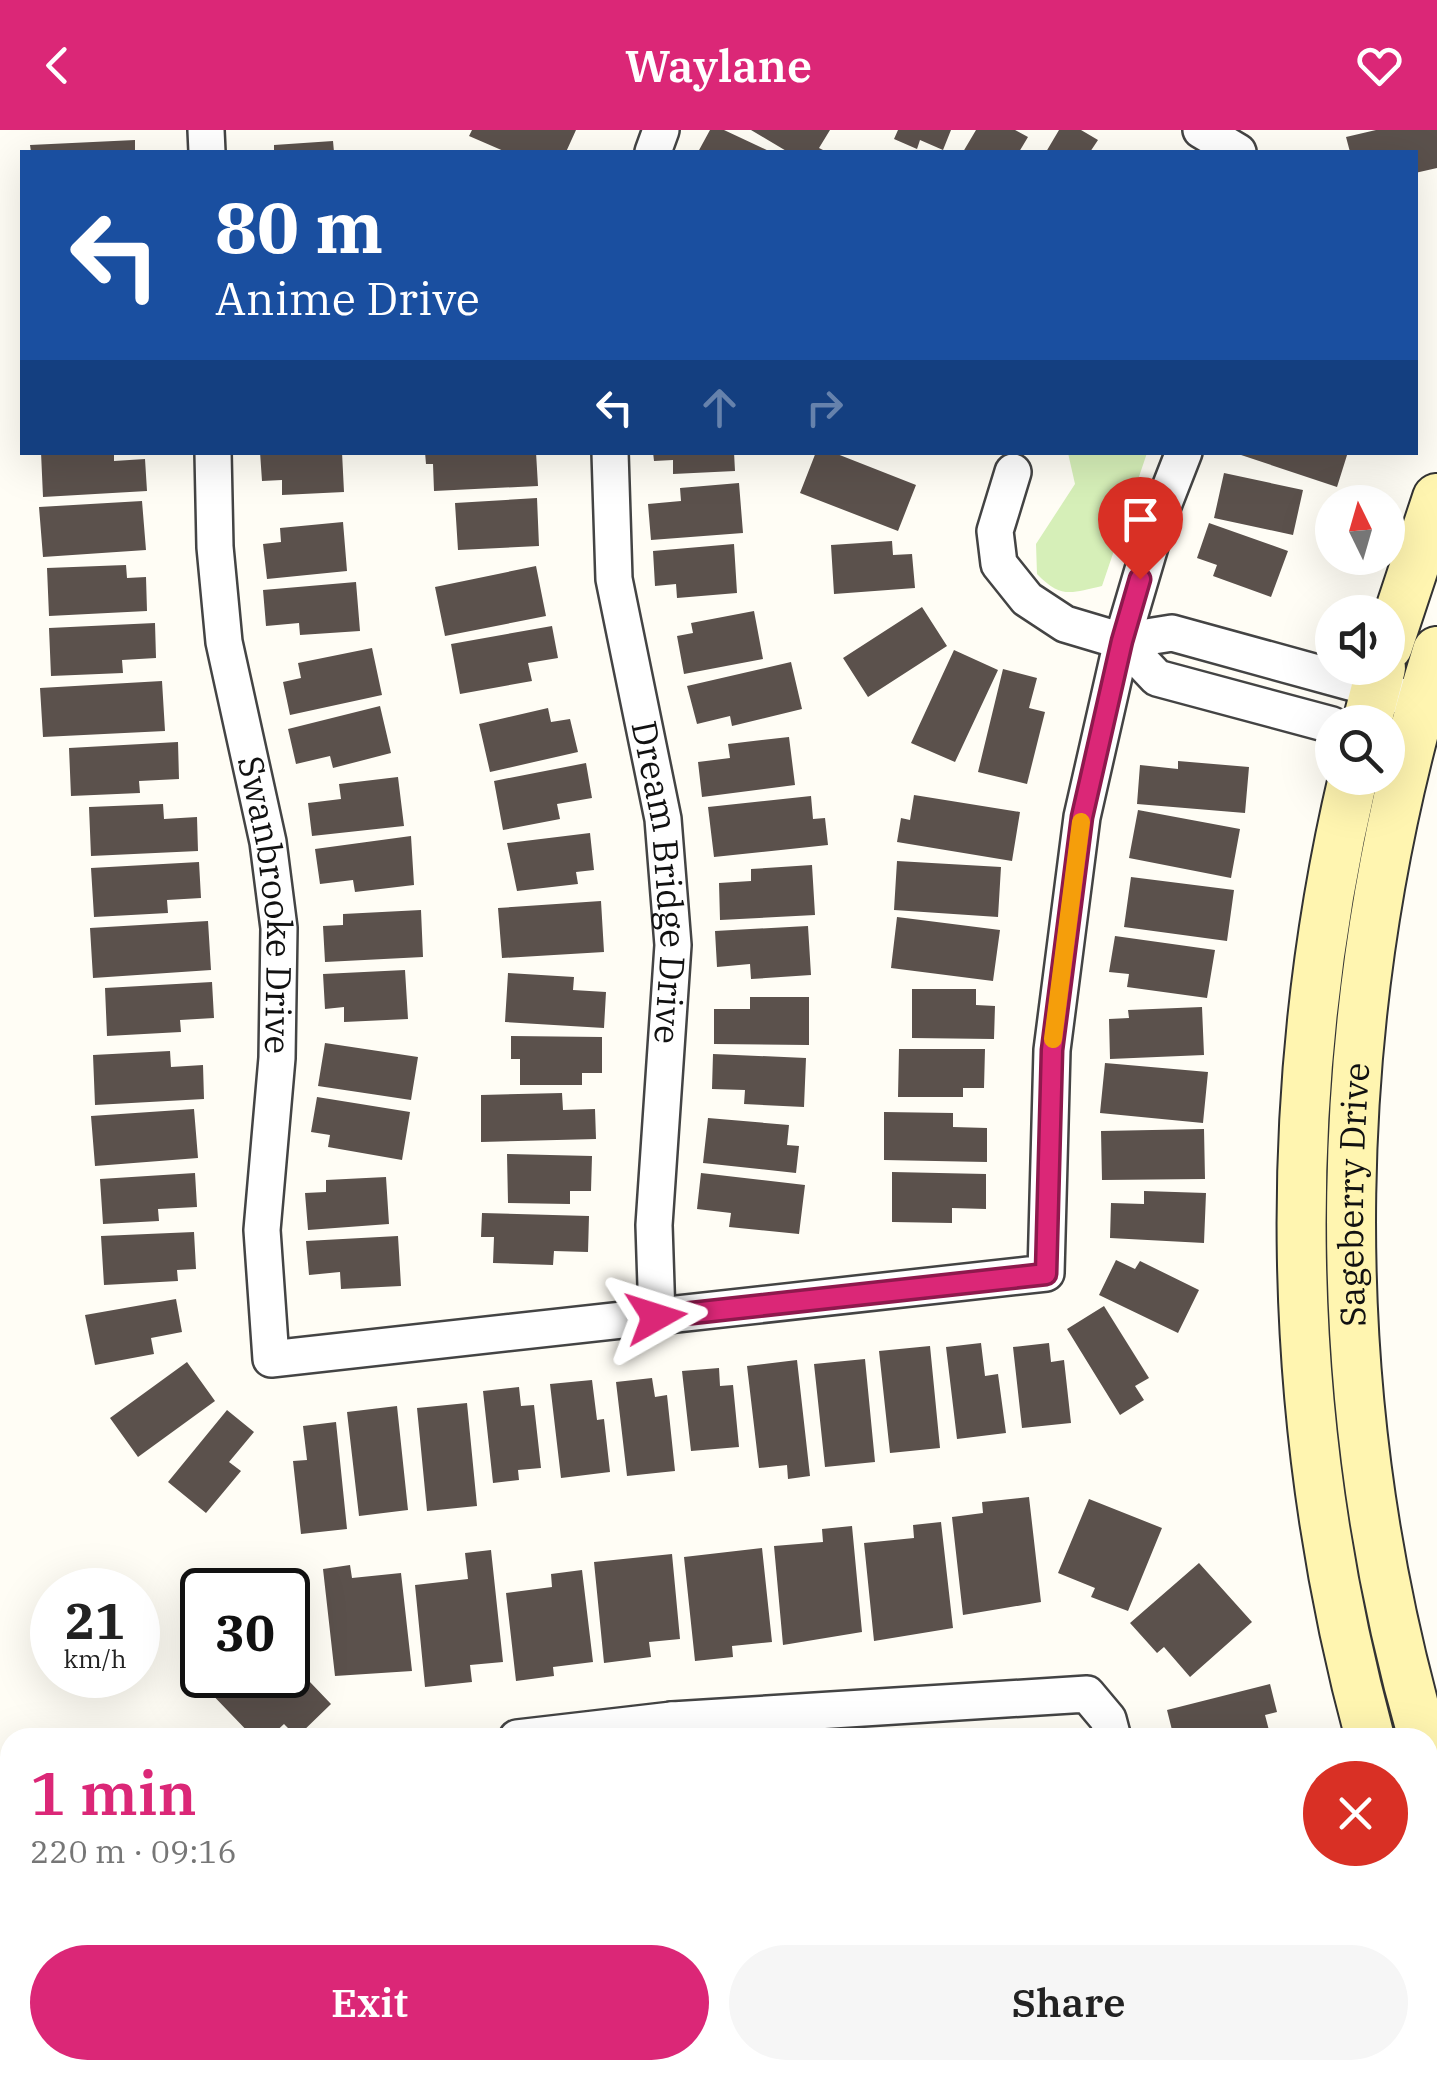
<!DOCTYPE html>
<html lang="en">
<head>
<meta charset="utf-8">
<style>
  body { margin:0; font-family:"IBM Plex Serif",serif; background:#f6f6f6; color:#222; height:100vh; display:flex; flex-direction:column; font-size:38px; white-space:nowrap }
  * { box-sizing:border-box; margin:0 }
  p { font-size:32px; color:#767676 }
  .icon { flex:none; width:55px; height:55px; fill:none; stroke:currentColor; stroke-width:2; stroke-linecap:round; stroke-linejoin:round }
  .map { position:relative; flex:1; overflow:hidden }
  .sheet { position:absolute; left:0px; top:1598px; width:1438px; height:352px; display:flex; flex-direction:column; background:#fff; border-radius:30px 30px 0 0; box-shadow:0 10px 40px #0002 }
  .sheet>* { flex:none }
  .banner { position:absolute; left:20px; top:20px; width:1398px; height:305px; border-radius:0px; box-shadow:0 10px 40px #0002; background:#1a4fa0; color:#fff; overflow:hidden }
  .needle { width:65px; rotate:355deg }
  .controls { position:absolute; left:1315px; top:355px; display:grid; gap:20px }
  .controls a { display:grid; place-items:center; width:90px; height:90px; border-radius:50%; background:#fff; box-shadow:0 10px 40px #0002; font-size:50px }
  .speed { position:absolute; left:30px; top:1438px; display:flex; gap:20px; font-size:50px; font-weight:700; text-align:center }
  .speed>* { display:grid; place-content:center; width:130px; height:130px; border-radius:50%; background:#fff; box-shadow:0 10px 40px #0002; line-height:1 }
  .speed small { font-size:25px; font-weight:400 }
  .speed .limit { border:5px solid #111; border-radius:15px; background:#fff; color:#111 }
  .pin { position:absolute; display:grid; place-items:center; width:85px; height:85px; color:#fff; margin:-102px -42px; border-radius:50% 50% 50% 0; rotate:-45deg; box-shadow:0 0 10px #0007 }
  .pin .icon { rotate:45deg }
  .me { position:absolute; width:110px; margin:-55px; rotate:84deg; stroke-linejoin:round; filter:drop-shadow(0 0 8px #0008) }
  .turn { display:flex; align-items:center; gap:35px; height:210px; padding:0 30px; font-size:45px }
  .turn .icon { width:130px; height:130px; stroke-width:2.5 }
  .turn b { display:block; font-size:70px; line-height:85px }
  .lanes { display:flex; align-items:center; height:95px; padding:0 30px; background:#0003; justify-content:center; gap:50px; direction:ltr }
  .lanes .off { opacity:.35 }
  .round { display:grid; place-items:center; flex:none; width:105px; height:105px; border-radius:52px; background:#f6f6f6 }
  .head { display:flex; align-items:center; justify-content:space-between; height:170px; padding:0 30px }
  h1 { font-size:60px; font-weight:600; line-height:75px; color:#db2777 }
  .button { display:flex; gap:20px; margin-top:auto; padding:20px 30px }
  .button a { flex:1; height:115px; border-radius:60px; background:#db2777; color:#fff; font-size:40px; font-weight:600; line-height:115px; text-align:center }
  .button a+a { background:#f6f6f6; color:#222 }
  header { display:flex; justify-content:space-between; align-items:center; height:130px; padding:0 30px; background:#db2777; color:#fff; font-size:45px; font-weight:600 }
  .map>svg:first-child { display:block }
  .green { fill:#d6efb8 }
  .building { fill:#5b514c }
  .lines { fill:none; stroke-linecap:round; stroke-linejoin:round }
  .street-casing { stroke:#444; stroke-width:40 }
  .secondary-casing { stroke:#333; stroke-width:52 }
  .highway-casing { stroke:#222; stroke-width:60 }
  .street { stroke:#fff; stroke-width:35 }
  .secondary { stroke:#fff5b0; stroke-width:48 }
  .highway { stroke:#ff9e53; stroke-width:55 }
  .route-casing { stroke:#8e194d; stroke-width:25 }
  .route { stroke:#db2777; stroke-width:18 }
  .slow { stroke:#f59e0b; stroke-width:18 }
  .labels { text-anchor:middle; stroke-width:10; stroke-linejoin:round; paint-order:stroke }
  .street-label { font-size:35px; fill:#111; stroke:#fff }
</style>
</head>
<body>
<header><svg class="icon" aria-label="back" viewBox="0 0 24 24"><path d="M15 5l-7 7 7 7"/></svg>Waylane<svg class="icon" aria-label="heart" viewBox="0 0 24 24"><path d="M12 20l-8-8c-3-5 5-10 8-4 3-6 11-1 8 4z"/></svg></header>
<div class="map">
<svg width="1437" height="1948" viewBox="0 0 1437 1948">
  <rect width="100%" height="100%" fill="#fffdf5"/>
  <!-- green -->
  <path class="green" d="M1068,323H1147L1102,456C1071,463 1061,469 1037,444L1036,414L1075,354Z"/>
  <!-- building -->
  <path class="building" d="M472,0H576L566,22H506L469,6Z
    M710,0H724L771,22H698Z
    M751,0H830L819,18L827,22H788Z
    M898,0H951L943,20L920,10L917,19L894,9Z
    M976,0H1015L1028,7L1019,22H963Z
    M1059,0H1081L1098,10L1090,22H1046Z
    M1376,0H1437V38L1415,43V22H1350L1346,7Z
    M135,10V22H31L30,15Z
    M333,11L334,22H274V15Z
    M41,322H114V331L145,329L147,361L43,367Z
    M260,322H342L344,362L282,365V350L262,351Z
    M425,322H536L538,356L434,361L433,334H426Z
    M653,322H734L735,341L673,344V330L654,331Z
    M816,322H832L916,355L898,401L800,363Z
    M1232,322H1348L1337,357Z
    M1224,343L1303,360L1293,405L1214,388Z
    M739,353L743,403L651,410L648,374L681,371L680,358Z
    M537,368L539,416L458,420L455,373Z
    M142,371L146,420L43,427L39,377Z
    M343,392L347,441L267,449L263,414L281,412L280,398Z
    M1209,393L1288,421L1271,467L1213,446L1217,435L1197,428Z
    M892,411L893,425L912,424L915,458L834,464L831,415Z
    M734,414L737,463L677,468L676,454L655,456L653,421Z
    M126,435L127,448L146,447L147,481L49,486L47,438Z
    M536,436L546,486L445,506L435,457Z
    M356,452L360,501L300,505L299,493L266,496L263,460Z
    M922,477L947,516L868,567L843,528Z
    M754,481L763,529L684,544L677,506L693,503L691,493Z
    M155,493L156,528L122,530L123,543L51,546L49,498Z
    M552,496L558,528L528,533L532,551L460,564L451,514Z
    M372,518L382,565L290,585L283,552L301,548L298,533Z
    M954,520L998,540L955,632L911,613Z
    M791,532L802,579L732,596L730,586L697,594L687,556Z
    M1003,539L1037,548L1029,578L1045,582L1027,654L978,642Z
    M162,551L165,601L43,607L40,558Z
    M380,576L391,623L333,638L330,626L296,634L288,599Z
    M548,578L551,592L570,589L578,622L490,642L479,594Z
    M789,607L795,655L702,667L698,632L730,628L728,614Z
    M178,612L179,649L139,651L140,663L71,666L69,618Z
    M1178,631L1249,637L1245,683L1137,674L1140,635L1178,639Z
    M586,633L592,668L557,674L560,689L503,700L494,651Z
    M398,647L404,696L312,706L308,673L341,669L339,654Z
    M914,665L1020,682L1012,731L897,712L901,688L910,690Z
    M811,666L813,689L825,688L828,715L714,727L708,677Z
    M163,674L164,689L197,687L198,721L91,726L89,677Z
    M1138,680L1240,699L1231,748L1129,728Z
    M590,703L594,740L576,742L578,754L517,761L507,713Z
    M411,706L414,755L355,762L353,750L320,754L315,719Z
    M897,731L1001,737L998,787L894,780Z
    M199,732L201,768L167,770L168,783L94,787L91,738Z
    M812,735L815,785L720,790L719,753L751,751V739Z
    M1131,747L1234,760L1227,811L1124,797Z
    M601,771L604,822L502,828L498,778Z
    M421,780L423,827L325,832L323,796L343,795V784Z
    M897,787L1000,800L993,851L891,838Z
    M208,791L211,840L93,848L90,798Z
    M808,796L811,845L751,849L750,834L717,837L715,801Z
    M1115,806L1215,820L1207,868L1127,857L1129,844L1109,842Z
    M405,840L408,889L344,892V877L325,879L323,844Z
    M508,843L574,847L573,860L606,862L604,898L505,892Z
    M212,852L214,888L180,890L181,902L107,906L105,858Z
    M912,859H976V875L995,876L994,909L912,908Z
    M750,867H809V915L714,914V879H750Z
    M1202,877L1204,925L1110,929L1109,889L1129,888L1128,880Z
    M511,906L602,907V943H582V955H520V929H511Z
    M325,913L418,927L411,970L318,956Z
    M899,919H985L984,958H963V967H898Z
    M170,921L171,937L203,935L204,969L95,975L93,925Z
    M713,924L806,928L804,977L744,974L745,960L712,959Z
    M1105,933L1208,942L1203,993L1100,983Z
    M562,963L563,980L595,979L596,1009L481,1012V965Z
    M317,967L410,982L402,1030L328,1017L330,1005L311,1002Z
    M194,979L198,1028L95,1036L91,986Z
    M884,982L953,983V997L987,998V1032L884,1030Z
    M708,988L789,995L787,1015L799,1016L796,1043L703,1033Z
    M1204,999L1205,1049L1102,1050L1101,1001Z
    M507,1024L592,1026L591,1061H570V1074L508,1073Z
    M892,1042L986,1044V1079L952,1078V1093L892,1092Z
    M195,1043L197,1077L158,1079L159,1091L103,1094L100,1049Z
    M701,1043L805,1055L799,1104L729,1097L731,1083L697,1079Z
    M386,1047L389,1094L308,1100L305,1063L326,1062V1050Z
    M1144,1061L1206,1063L1204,1113L1110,1108L1111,1073L1144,1074Z
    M482,1083L589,1086L588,1122L554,1121L553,1135L493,1133L494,1107H481Z
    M194,1102L196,1139L177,1140L178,1151L104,1155L101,1106Z
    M398,1106L401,1156L341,1159L340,1142L309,1145L306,1111Z
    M1116,1130L1135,1139L1140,1131L1199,1160L1178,1203L1099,1165Z
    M176,1169L182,1202L151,1208L154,1224L95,1235L85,1185Z
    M1104,1176L1149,1248L1135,1256L1144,1270L1120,1285L1067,1199Z
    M981,1213L985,1246L998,1244L1006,1303L957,1309L946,1217Z
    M1049,1213L1051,1232L1064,1230L1071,1293L1022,1298L1013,1217Z
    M930,1216L940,1318L890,1323L879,1221Z
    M865,1229L875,1332L825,1337L814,1234Z
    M797,1230L810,1346L788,1349L787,1335L759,1338L747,1236Z
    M187,1232L215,1271L138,1327L110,1288Z
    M719,1238L720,1256L733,1255L739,1317L691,1321L682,1241Z
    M652,1248L655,1267L667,1265L675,1341L627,1346L616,1252Z
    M592,1250L597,1290L604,1289L610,1342L561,1348L550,1254Z
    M519,1257L521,1276L534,1275L541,1338L518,1340L519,1350L493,1353L483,1261Z
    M467,1273L477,1376L427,1381L417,1278Z
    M397,1276L408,1380L359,1386L347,1282Z
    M227,1280L254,1302L229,1332L241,1341L206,1383L168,1352Z
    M336,1292L347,1399L301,1404L293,1331L307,1330L303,1296Z
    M1029,1367L1041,1472L963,1485L952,1387L983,1383L982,1372Z
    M1089,1369L1162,1398L1128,1481L1091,1467L1095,1458L1058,1443Z
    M941,1392L953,1498L874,1511L864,1413L914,1408L913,1395Z
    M852,1396L862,1502L783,1515L774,1416L823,1412L822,1399Z
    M762,1418L772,1512L732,1516L733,1527L695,1531L684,1427Z
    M491,1420L503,1532L470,1535L472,1552L425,1557L415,1455L468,1449L465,1423Z
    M672,1424L680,1509L649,1512L651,1527L604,1533L594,1432Z
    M1199,1433L1252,1492L1190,1547L1164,1517L1157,1523L1130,1493Z
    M350,1435L352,1448L401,1443L412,1541L335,1546L323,1439Z
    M582,1440L593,1532L553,1537L554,1546L516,1551L506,1463L552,1457L551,1444Z
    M288,1529L331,1574L297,1607L284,1594L269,1608H254L204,1556L214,1545H288Z
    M1270,1554L1277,1582L1265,1585L1271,1608H1174L1167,1580Z
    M449,1940H500L532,1948H448Z
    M544,1940H624V1948H545Z
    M890,1940H956L960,1948H872Z
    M968,1940H1054L1057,1948H972Z
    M1067,1940H1112L1113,1943L1102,1948H1070Z"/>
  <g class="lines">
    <defs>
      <g id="street">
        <path d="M206,0L207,22"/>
        <path d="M1201,0L1238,22"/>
        <path d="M653,22L661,0"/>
        <path id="s1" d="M213,322L215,417L224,512L268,712L279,798L277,928L262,1100L271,1229L1046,1143L1052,920L1082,687L1122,511L1159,386L1184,322"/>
        <path id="s2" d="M610,322L614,449L663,689L673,815L654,1095L657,1187"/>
        <path d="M1013,342L995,401L999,434L1027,469L1065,494L1122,511L1172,503L1397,565"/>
        <path d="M1122,511L1157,548L1332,595"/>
        <path d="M672,1590L1087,1564L1108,1589L1113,1608"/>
        <path d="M517,1608L672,1590L673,1608"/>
        <path d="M1218,1940L1220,1948"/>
        <path d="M1397,1948L1414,1940"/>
      </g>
      <g id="secondary">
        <path d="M1388,516L1437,368"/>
        <path d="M1367,592L1381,538"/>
        <path d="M1353,648C1279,963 1285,1294 1370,1608"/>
        <path id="s3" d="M1423,1608C1321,1254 1329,872 1437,521"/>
        <path d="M1428,1625L1437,1656"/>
        <path d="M1428,1783L1437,1808"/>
      </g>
      <path id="highway" d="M0,1743L10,1774
        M69,1940L73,1948"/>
    </defs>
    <!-- street casing -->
    <use href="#street" class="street-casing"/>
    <!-- secondary casing -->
    <use href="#secondary" class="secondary-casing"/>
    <!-- highway casing -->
    <use href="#highway" class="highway-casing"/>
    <!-- street -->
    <use href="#street" class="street"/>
    <!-- secondary -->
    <use href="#secondary" class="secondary"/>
    <!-- highway -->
    <use href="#highway" class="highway"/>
  </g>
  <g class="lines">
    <defs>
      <path id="route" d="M656,1187L1046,1144L1052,920L1082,687L1122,511L1140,449"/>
    </defs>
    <!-- route casing -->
    <use href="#route" class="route-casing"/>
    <!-- route -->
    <use href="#route" class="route"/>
    <!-- slow -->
    <path class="slow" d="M1053,909L1081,692"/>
  </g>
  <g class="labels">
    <!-- street labels -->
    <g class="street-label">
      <text dy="12" stroke="none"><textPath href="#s2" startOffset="435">Dream Bridge Drive</textPath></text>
      <text dy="12" stroke="none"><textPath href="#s1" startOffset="458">Swanbrooke Drive</textPath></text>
      <text dy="12" stroke="none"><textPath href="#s3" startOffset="550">Sageberry Drive</textPath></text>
    </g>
  </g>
</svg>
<div class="controls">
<a><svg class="needle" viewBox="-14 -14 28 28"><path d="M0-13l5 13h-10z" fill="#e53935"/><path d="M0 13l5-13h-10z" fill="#767676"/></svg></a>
<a><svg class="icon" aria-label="sound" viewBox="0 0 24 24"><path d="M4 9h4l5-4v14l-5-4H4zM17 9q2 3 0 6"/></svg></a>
<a><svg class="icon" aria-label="search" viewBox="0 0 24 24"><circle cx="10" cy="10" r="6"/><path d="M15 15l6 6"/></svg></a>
</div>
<div class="speed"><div>21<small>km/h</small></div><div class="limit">30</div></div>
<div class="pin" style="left:1140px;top:449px;background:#d93025"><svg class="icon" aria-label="arrive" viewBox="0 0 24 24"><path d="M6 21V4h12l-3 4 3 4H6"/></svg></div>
<svg class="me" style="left:656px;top:1187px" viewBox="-20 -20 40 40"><path d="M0-17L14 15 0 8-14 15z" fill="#db2777" stroke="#fff" stroke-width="4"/></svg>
<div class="banner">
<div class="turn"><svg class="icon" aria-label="left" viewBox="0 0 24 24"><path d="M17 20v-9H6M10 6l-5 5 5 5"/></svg><div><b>80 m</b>Anime Drive</div></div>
<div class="lanes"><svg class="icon" aria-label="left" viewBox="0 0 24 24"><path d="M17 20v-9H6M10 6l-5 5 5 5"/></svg><svg class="icon off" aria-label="ahead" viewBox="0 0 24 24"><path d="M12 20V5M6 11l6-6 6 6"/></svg><svg class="icon off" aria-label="right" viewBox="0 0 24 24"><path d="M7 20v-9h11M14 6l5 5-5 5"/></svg></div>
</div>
<section class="sheet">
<div class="head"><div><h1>1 min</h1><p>220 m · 09:16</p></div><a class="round" style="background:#d93025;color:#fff"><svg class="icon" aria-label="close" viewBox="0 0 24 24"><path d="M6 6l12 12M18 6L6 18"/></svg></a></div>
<div class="button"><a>Exit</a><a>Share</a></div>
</section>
</div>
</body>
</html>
